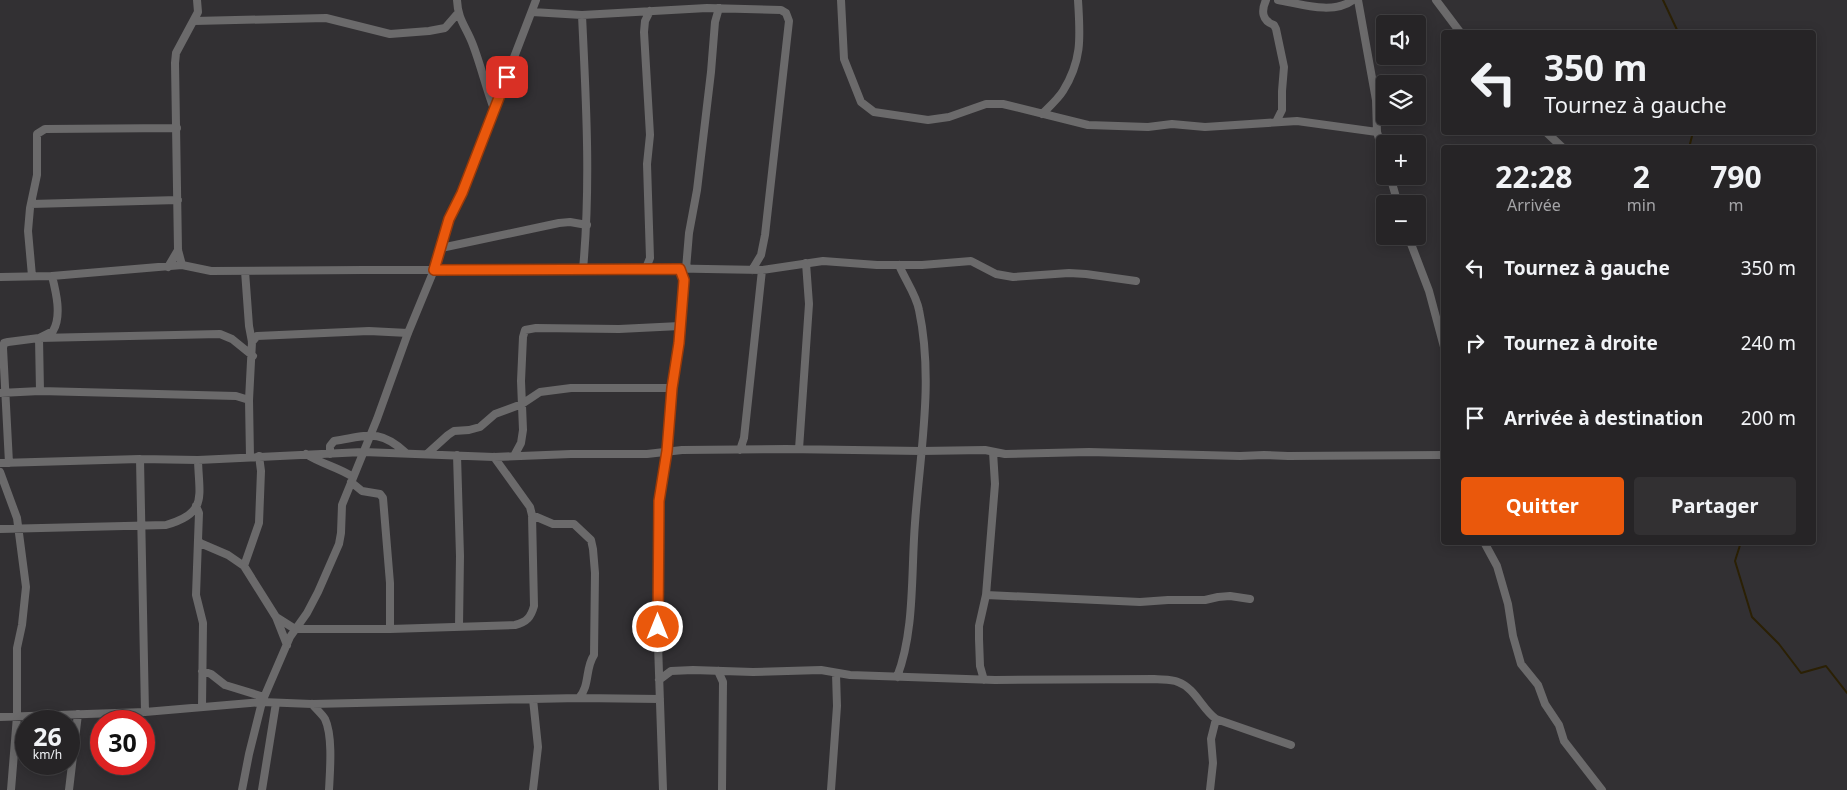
<!DOCTYPE html>
<html lang="fr">
<head>
<meta charset="utf-8">
<style>
  body { margin:0; font-family:"Noto Sans",sans-serif; background:#323032; color:#f1f3f6; height:100vh; display:flex; flex-direction:column; font-size:19px; white-space:nowrap }
  * { box-sizing:border-box; margin:0 }
  p { font-size:16px; color:#a4a4a7 }
  .icon { flex:none; width:28px; height:28px; fill:none; stroke:currentColor; stroke-width:2; stroke-linecap:round; stroke-linejoin:round }
  .map { position:relative; flex:1; overflow:hidden }
  .panel { position:absolute; left:1441px; top:145px; width:375px; height:400px; display:flex; flex-direction:column; background:#262426; border-radius:5px; box-shadow:0 2px 12px #0003,0 0 0 1px #424143 }
  .panel>* { flex:none }
  .guide { position:absolute; left:1441px; top:30px; width:375px; height:105px; border-radius:5px; box-shadow:0 2px 12px #0003,0 0 0 1px #424143; background:#262426; color:#f1f3f6; overflow:hidden }
  .buttons { position:absolute; left:1376px; top:15px; display:grid; gap:10px }
  .buttons a { display:grid; place-items:center; width:50px; height:50px; border-radius:5px; background:#262426; box-shadow:0 2px 12px #0003,0 0 0 1px #424143; font-size:25px }
  .speed { position:absolute; left:15px; top:710px; display:flex; gap:10px; font-size:25px; font-weight:700; text-align:center }
  .speed>* { display:grid; place-content:center; width:65px; height:65px; border-radius:50%; background:#262426; box-shadow:0 2px 12px #0003,0 0 0 1px #424143; line-height:1 }
  .speed small { font-size:12px; font-weight:400 }
  .speed .limit { border:8px solid #d22; background:#fff; color:#111 }
  .pin { position:absolute; display:grid; place-items:center; width:42px; height:42px; color:#fff; margin:-21px; border-radius:10px; box-shadow:0 2px 8px #0006 }
  .me { position:absolute; width:55px; margin:-28px; rotate:0deg; stroke-linejoin:round; filter:drop-shadow(0 0 4px #0008) }
  .turn { display:flex; align-items:center; gap:18px; height:105px; padding:0 20px; font-size:22px }
  .turn .icon { width:65px; height:65px; stroke-width:2.5 }
  .turn b { display:block; font-size:35px; line-height:42px }
  .eta { display:flex; justify-content:space-evenly; align-items:center; height:85px; text-align:center }
  .eta b { font-size:30px; font-weight:700; line-height:35px }
  .cta { display:flex; gap:10px; margin-top:auto; padding:10px 20px }
  .cta a { flex:1; height:58px; border-radius:5px; background:#ea580c; color:#fff; font-size:20px; font-weight:700; line-height:58px; text-align:center }
  .cta a+a { background:#323032; color:#f1f3f6 }
  ul { padding:0; list-style:none }
  li { display:flex; align-items:center; gap:15px; height:75px; padding:0 20px }
  li div { flex:1 }
  li b { display:block; font-size:19px }
  li em { font-style:normal }
  .map>svg:first-child { display:block }
  .lines { fill:none; stroke-linecap:round; stroke-linejoin:round }
  .stream { stroke:#2b2004; stroke-width:2 }
  .street { stroke:#6b6a6b; stroke-width:8 }
  .route-casing { stroke:#983908; stroke-width:12 }
  .route { stroke:#ea580c; stroke-width:9 }
</style>
</head>
<body>
<div class="map">
<svg width="1847" height="790" viewBox="0 0 1847 790">
  <rect width="100%" height="100%" fill="#323033"/>
  <g class="lines">
    <!-- stream -->
    <path class="stream" d="M1663,0L1678,32
      M1689,148L1693,132
      M1741,542L1735,561L1752,617L1779,644L1801,673L1826,666L1847,693"/>
    <!-- street -->
    <path class="street" d="M457,0C458,21 466,26 473,45C481,66 486,88 494,109
      M841,0L844,59L861,102L874,112L928,120L949,117L986,104H1003L1088,125L1148,127L1172,124L1205,127L1297,121L1377,132
      M1266,0C1261,11 1262,21 1274,25L1276,29L1284,67L1282,91V110L1276,122
      M1278,0C1301,4 1333,15 1353,0
      M1358,0L1376,100L1377,132L1385,158
      M1436,0L1460,32
      M532,12L582,15L707,8L781,10L786,13L789,21L765,235L761,255L752,270
      M582,15C586,100 591,184 583,269
      M194,21L326,18L390,34L429,31L445,28L458,13
      M1042,114C1049,107 1058,99 1063,91C1083,59 1080,35 1078,0
      M1546,132L1563,148
      M1390,176L1398,204
      M31,204L178,200
      M1408,236L1429,291L1444,347
      M441,248L559,223L570,222L587,225
      M182,265L178,250L175,63L176,53L198,12L197,0
      M168,267L178,250
      M646,268L650,258L647,164L650,135L644,32L645,21L650,11
      M686,269L689,233L697,190L711,72L715,22L719,8
      M245,271L249,326L252,342L249,400L250,457
      M32,276L28,231L30,208L37,175V134L45,129L177,128
      M0,277L52,276L182,265L211,271L652,268L762,270L823,261L877,265H922L971,261L996,274L1013,277L1069,273L1086,274L1136,281
      M252,342L257,336L369,331L408,333
      M40,391L39,338L53,331C62,316 56,292 52,276
      M0,393L40,391L236,396L249,400
      M799,449L809,304L806,263
      M740,450L744,438L762,270
      M306,454C321,464 338,467 353,477
      M330,454V446L334,441C367,436 379,428 406,453
      M427,454L448,435L454,431L469,430L480,427L495,414L522,404L540,392L571,388H672
      M457,455L460,556L459,626
      M514,456L521,443L523,430L521,381L523,337L525,330L536,328L619,329L680,326
      M140,459L145,712
      M0,463L140,459L198,460L363,452L494,457L571,454H647L682,450L786,449L921,451L985,450L1005,454L1089,452L1240,456L1264,455L1288,456L1444,455
      M9,463L3,348L4,343L8,342L39,338L220,334L232,339L253,356
      M0,472L17,518L26,587L22,625L17,648V716L11,790
      M351,482L362,491L380,494L383,498L390,583V629
      M196,506L199,513L198,540L200,543L228,555L244,566L276,617L295,629H390L515,625C527,622 531,617 534,606L532,515L530,507L494,457
      M532,515L553,524H574L591,540L593,549L595,573L594,655C585,668 590,686 579,698
      M0,529L166,525C208,513 199,497 198,460
      M198,540L196,595L203,623L202,707
      M1484,542L1497,566L1508,604L1513,636L1521,664L1538,685L1545,704L1559,725L1564,741L1602,790
      M244,566L259,523L261,471L259,456
      M986,595L1140,602L1168,600H1205L1218,597L1230,596L1250,599
      M276,617L287,645
      M202,671L211,674L225,685L264,697
      M718,671L723,682L722,790
      M897,677C915,631 911,572 915,523C920,452 934,381 919,310C916,294 905,280 899,265
      M659,680L671,671L693,670L753,672L821,670L850,675L995,680L1154,679C1162,680 1171,679 1178,682C1195,688 1202,709 1216,719L1291,745
      M984,680L980,666L979,639V626L986,595L995,484L993,452
      M533,699L538,747L533,790
      M312,704C316,709 322,714 325,719C333,736 330,771 329,790
      M0,717L145,712L262,702L312,704L579,698L660,699
      M69,790L78,714
      M242,790L249,754L262,702L290,637L307,613L318,592L339,544L341,533L342,505L377,419L408,333L434,270L449,219L462,193L536,0
      M262,790L276,703
      M663,790L658,644L659,501L667,451L672,388L679,343L684,280L680,269
      M831,790L837,706L836,674
      M1210,790L1213,763L1211,739L1216,719"/>
  </g>
  <g class="lines">
    <defs>
      <path id="route" d="M507,77L462,193L449,219L434,270L680,269L684,280L679,343L672,388L667,451L659,501L658,627"/>
    </defs>
    <!-- route casing -->
    <use href="#route" class="route-casing"/>
    <!-- route -->
    <use href="#route" class="route"/>
  </g>
</svg>
<div class="buttons">
<a><svg class="icon" aria-label="sound" viewBox="0 0 24 24"><path d="M4 9h4l5-4v14l-5-4H4zM17 9q2 3 0 6"/></svg></a>
<a><svg class="icon" aria-label="layers" viewBox="0 0 24 24"><path d="M12 4l9 5-9 5-9-5zM3 14l9 5 9-5"/></svg></a>
<a>+</a>
<a>−</a>
</div>
<div class="speed"><div>26<small>km/h</small></div><div class="limit">30</div></div>
<div class="pin" style="left:507px;top:77px;background:#d93025"><svg class="icon" aria-label="arrive" viewBox="0 0 24 24"><path d="M6 21V4h12l-3 4 3 4H6"/></svg></div>
<svg class="me" style="left:658px;top:627px" viewBox="-20 -20 40 40"><circle r="17" fill="#ea580c" stroke="#fff" stroke-width="3"/><path d="M0-11L8 9 0 5-8 9z" fill="#fff"/></svg>
<div class="guide">
<div class="turn"><svg class="icon" aria-label="left" viewBox="0 0 24 24"><path d="M17 20v-9H6M10 6l-5 5 5 5"/></svg><div><b>350 m</b>Tournez à gauche</div></div>
</div>
<section class="panel">
<div class="eta">
<div><b>22:28</b><p>Arrivée</p></div>
<div><b>2</b><p>min</p></div>
<div><b>790</b><p>m</p></div>
</div>
<ul>
<li><svg class="icon" aria-label="left" viewBox="0 0 24 24"><path d="M17 20v-9H6M10 6l-5 5 5 5"/></svg><div><b>Tournez à gauche</b></div><em>350 m</em></li>
<li><svg class="icon" aria-label="right" viewBox="0 0 24 24"><path d="M7 20v-9h11M14 6l5 5-5 5"/></svg><div><b>Tournez à droite</b></div><em>240 m</em></li>
<li><svg class="icon" aria-label="arrive" viewBox="0 0 24 24"><path d="M6 21V4h12l-3 4 3 4H6"/></svg><div><b>Arrivée à destination</b></div><em>200 m</em></li>
</ul>
<div class="cta"><a>Quitter</a><a>Partager</a></div>
</section>
</div>
</body>
</html>
